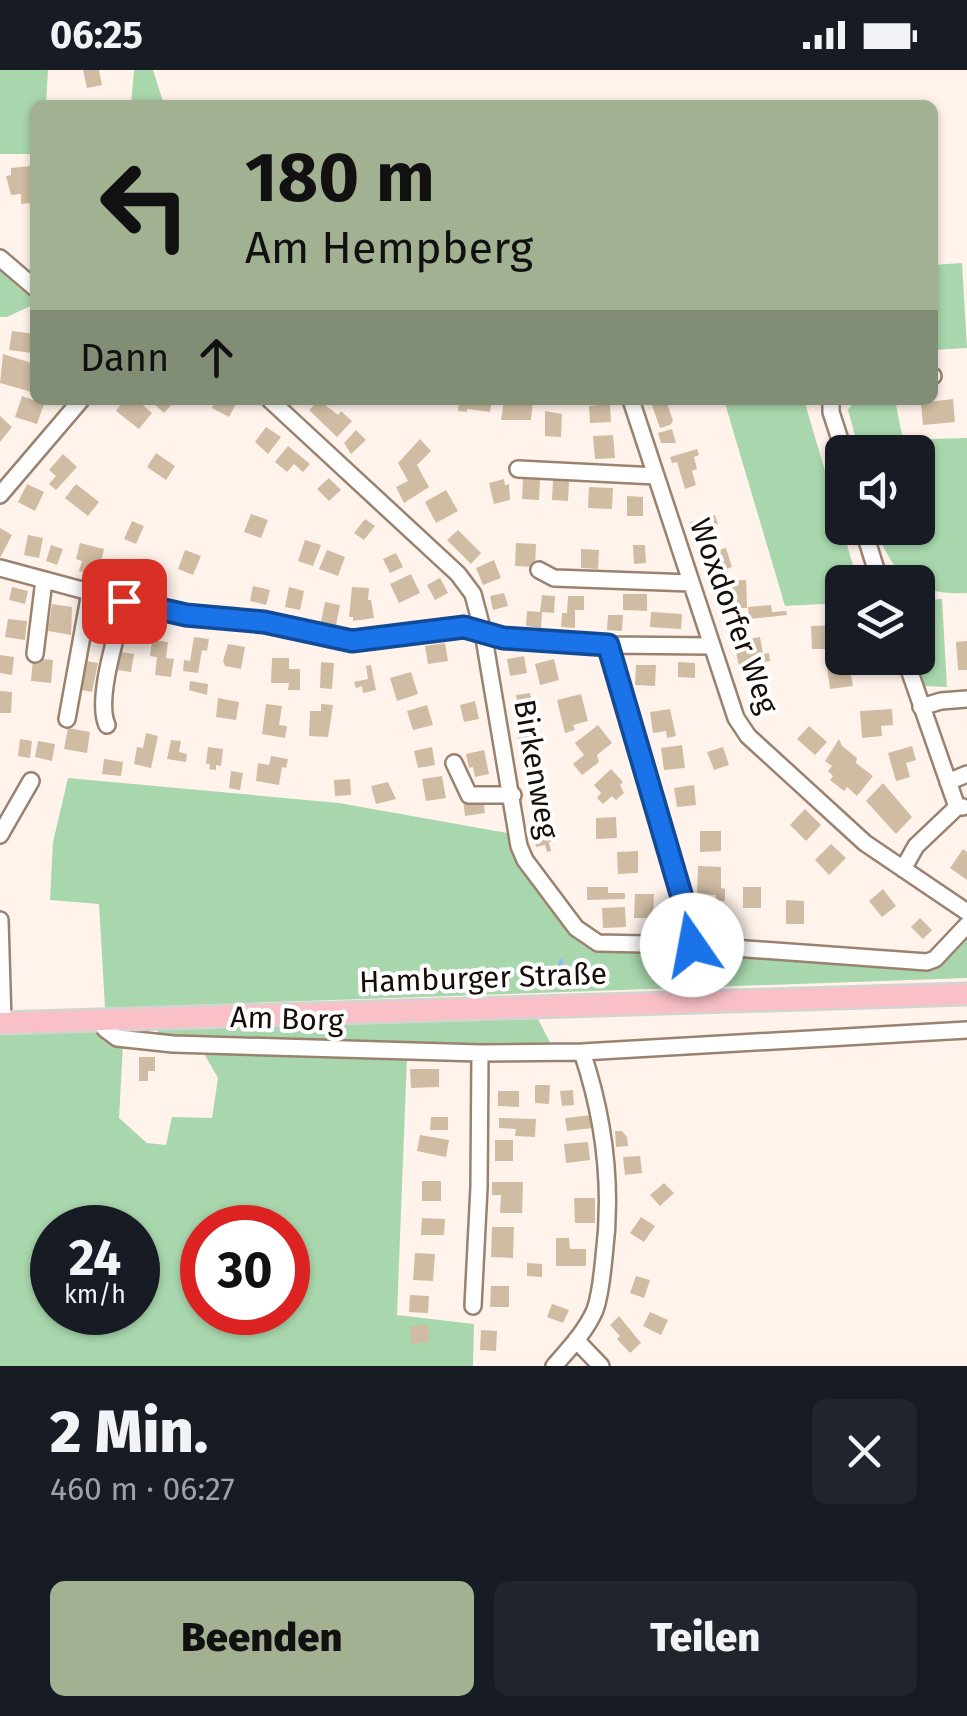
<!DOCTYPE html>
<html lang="de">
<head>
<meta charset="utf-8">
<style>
  body { margin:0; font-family:"Fira Sans",sans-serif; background:#20242c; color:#f1f3f6; height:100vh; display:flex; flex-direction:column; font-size:38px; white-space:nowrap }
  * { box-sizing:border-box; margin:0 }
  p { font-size:32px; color:#9ea1a6 }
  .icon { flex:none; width:55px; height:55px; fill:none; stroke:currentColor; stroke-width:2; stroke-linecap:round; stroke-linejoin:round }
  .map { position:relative; height:1296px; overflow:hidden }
  .side { display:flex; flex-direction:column; background:#171b24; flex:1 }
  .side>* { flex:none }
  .hud { position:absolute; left:30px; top:30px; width:908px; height:305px; border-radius:15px; box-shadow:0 2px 8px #0004; background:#a2b191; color:#111; overflow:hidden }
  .buttons { position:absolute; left:825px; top:365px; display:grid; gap:20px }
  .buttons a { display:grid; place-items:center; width:110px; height:110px; border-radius:15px; background:#171b24; box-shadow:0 2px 8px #0004; font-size:50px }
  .speed { position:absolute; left:30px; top:1135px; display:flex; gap:20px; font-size:50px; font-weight:700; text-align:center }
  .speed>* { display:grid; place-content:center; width:130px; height:130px; border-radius:50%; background:#171b24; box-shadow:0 2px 8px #0004; line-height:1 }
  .speed small { font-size:25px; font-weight:400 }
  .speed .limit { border:15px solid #d22; background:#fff; color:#111 }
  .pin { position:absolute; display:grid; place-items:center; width:85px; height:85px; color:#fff; margin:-42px; border-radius:20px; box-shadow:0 5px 15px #0006 }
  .me { position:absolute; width:110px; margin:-55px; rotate:348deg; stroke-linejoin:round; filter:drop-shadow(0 0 8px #0008) }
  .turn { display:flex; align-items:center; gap:35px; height:210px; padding:0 50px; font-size:45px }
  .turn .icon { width:130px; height:130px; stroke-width:2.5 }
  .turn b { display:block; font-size:70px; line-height:85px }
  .then { display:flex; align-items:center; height:95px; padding:0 50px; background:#0003; gap:20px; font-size:38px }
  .round { display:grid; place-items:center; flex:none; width:105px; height:105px; border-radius:15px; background:#20242c }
  .head { display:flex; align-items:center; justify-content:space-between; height:170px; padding:0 50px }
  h1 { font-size:60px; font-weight:800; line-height:75px }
  .cta { display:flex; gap:20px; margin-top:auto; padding:20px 50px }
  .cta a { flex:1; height:115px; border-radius:15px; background:#a2b191; color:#111; font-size:40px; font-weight:800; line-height:115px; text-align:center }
  .cta a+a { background:#20242c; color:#f1f3f6 }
  .status { display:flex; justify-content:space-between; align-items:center; height:70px; padding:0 50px; background:#171b24; direction:ltr }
  .status svg { height:28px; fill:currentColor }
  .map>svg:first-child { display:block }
  .green { fill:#a9d7ad; fill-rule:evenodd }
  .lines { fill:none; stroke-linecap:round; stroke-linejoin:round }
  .stream { stroke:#8abdf7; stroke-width:4 }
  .building { fill:#d0bca3 }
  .minor-casing { stroke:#9b826f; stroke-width:20 }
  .major-casing { stroke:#d5d3d2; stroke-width:25 }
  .minor { stroke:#fff; stroke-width:15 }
  .major { stroke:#fac0c7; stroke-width:20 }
  .route-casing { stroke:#114b97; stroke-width:25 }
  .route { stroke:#1a73e8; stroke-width:18 }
  .labels { text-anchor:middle; stroke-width:8; stroke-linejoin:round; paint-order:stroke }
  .street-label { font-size:30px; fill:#160d07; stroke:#fff }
</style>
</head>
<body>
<div class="status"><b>06:25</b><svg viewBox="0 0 49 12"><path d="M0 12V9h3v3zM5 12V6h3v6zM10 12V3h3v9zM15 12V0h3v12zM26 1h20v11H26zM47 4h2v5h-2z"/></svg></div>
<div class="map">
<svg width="967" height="1296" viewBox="0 0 967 1296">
  <rect width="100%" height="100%" fill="#fff3eb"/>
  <!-- green -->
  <path class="green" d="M0,0H48L46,35H35V84H0Z
    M134,0H153L164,35H131Z
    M962,193L967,278L933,280V195Z
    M0,198L35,225V234L7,247H0Z
    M724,330H804L858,512H842V533L785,536Z
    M895,330L902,365L859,380L848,340L854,331Z
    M967,368V523C916,526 892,505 876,458H918V382H905L907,380L932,369Z
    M942,529L947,617L925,616L915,588H918V530Z
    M68,708L339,733L513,764L595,877L924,898L967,865V908L105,938L99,834L50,830L53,772Z
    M538,949L555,982L407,987L397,1245L474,1254L473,1296H0V965L124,957L119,1048L147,1073L166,1075L172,1047L212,1048L218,1008L203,982L158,980V957ZM52,1158H138V1242H52ZM202,1158H288V1242H202Z"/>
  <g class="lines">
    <!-- stream -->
    <path class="stream" d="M559,917L561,891"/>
  </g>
  <!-- building -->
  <path class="building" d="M83,0H99L102,15L87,18Z
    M30,96L32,133L21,134V124L11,125L6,106L11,105V98Z
    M12,261L35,264L32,283L9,280Z
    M3,284L35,294V323L0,313Z
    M22,326L44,334L37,354L15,347Z
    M953,329L955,352L923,355L921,333Z
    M124,330H137L152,343L139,359L116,341Z
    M150,330H176L164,343Z
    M216,330L237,332L229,347L212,338Z
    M319,330L338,345L341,341L352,351L337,367L309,340Z
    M459,330H492L490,342L467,339V342L458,341Z
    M504,330H533L531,350H501Z
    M650,330H666L673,351L670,355L660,358Z
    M610,334L611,352L590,353L589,336Z
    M545,341L562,344L561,367L545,366Z
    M0,346L12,357L0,372Z
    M266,357L281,367L268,384L255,372Z
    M672,359L676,373H661L658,363Z
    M356,360L366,370L351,384L344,373Z
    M613,365L615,388L595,389L593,366Z
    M420,369L431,381L417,395L429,417L404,433L396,417L408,411L398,393Z
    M288,376L310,394L303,402L294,394L287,402L275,392Z
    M697,379L699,385L694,387L697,399L692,401L696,415L685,419L677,392L672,393L670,387Z
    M156,383L175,396L166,410L147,397Z
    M63,384L77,397L56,420L49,414L56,406L49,400Z
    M329,408L341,420L329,431L317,419Z
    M504,409L505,415L509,414L510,430L494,434L489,413Z
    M523,409L540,410L539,430L522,429Z
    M553,410L569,411L568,431L552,430Z
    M27,414L44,422L35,441L18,432Z
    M76,414L99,432L88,446L65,428Z
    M589,417L613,418L612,439L588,438Z
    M446,420L458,441L436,453L425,432Z
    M627,426L643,427V446H627Z
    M251,444L268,450L261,468L244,462Z
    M715,445L718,454L706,458L710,470L697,474L690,452Z
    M365,449L375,456L364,470L354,463Z
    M132,451L144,456L136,474L124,469Z
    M0,458L12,465L0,488Z
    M458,460L481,483L471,494L447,470Z
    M28,465L43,468L39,488L24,485Z
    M305,470L321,475L313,496L298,491Z
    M80,473L104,479L98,506L79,501L82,491L76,489Z
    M516,473L536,474L535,497L515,496Z
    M51,475L63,479L57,495L46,491Z
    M633,475H645L646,493L634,494Z
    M726,478L732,497L713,503L707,483Z
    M581,479L599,480L598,499L581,498Z
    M185,480L201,486L193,505L178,499Z
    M327,480L345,487L338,506L319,499Z
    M396,483L403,497L390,503L383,489Z
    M115,490L130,494L125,511L111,508Z
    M494,490L501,508L483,515L476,498Z
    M143,501L165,506L162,520L140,515Z
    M411,504L420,523L399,533L390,514Z
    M440,508L448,523L435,530L427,515Z
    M746,510L747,538H734L733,521L724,522L723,511Z
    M253,516L270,520L266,535L250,531Z
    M12,517L28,521L25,534L9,530Z
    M289,517L304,521L300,540L285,537Z
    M352,517L369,518L368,530H371L374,548L353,551V547H349Z
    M504,523L508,536L493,540L490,526Z
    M623,524H647V541L623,540Z
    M542,525L555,526L554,543L542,542L541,558L526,556L527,541L540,542Z
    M568,526H584V540H575V558L561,557L562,543H567Z
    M325,532L340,535L336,555L321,552Z
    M52,534L72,537L71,565L48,561Z
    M771,535L772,542L786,541L787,545L749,549L748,537Z
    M651,542L682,544L681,559L650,557Z
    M99,545L108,550L104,569L86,565L90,546Z
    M608,545H623L622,561L607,560Z
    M8,549L27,551L25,570L5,567Z
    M837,555L838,571H831V579H812L811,556Z
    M194,567L209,569L207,581L202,580L198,603L183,601L184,590L190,591Z
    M760,567L763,584L769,583L770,591L739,597L734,572Z
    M152,570L168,572L166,588L174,589L171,607L155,605L157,587L150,586Z
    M967,571V600H958L956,572Z
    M445,573L448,591L428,594L425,576Z
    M228,574L245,577L241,599L225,596L223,591Z
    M120,582L134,584L131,602L118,600Z
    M0,585L14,587L12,605L0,603Z
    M524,586L527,603L510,606L507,589Z
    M33,588L53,590L51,613L31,611Z
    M272,588H289V599H300V620H288L289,613H271Z
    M554,589L559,610L540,615L535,594Z
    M86,591L98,593L92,622L77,619L80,599L84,600Z
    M321,592L334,593L332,619L320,618Z
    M678,592L695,593V608L678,607Z
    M849,593L853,616L830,619L827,596Z
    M371,595L376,620L363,623L362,616L356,618L354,612L368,609L366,596Z
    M636,595H656L655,616L635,615Z
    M411,602L418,624L397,631L390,608Z
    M190,611L208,614L207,625L189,620Z
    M0,621L12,622L11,643H0Z
    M530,623L534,644L519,647L516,625Z
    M581,624L588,651L573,655L575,660L565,663L557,630Z
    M218,628L239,632L236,650L216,647Z
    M475,631L479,649L464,652L460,635Z
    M266,634L282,636L279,655L287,656L285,668L262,664Z
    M321,634L333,635L328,667L309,666L310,641H321Z
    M427,635L433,655L413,660L407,641Z
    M670,639L676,666L667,668L666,661L653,663L650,642Z
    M892,639L893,655L881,656L882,666L862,668L860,641Z
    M537,655L539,675L519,678L516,657Z
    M598,655L612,673L597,685L599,692L582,705L573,694L584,685L575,673Z
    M809,656L827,672L815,685L797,669Z
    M68,658L90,662L87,683L64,679Z
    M146,663L158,666L151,698L134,694L137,677L143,678Z
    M20,669L32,671L30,688L18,686Z
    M839,669L842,676L857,688L856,693L873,706L857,726L847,717L844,721L830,710L833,706L828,701L832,696L825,691Z
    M171,670L181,671L179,682L187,684L186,692L167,689Z
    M38,671L55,674L52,691L35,687Z
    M682,675L685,698L664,700L661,678Z
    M912,676L916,690L906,693L910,707L896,711L888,683Z
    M208,677L223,679L221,696L216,695V700L209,699L210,694H206Z
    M432,677L435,695L418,698L414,681Z
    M723,677L729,695L714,700L707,682Z
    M484,680L489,704L475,707L473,697L469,698L466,684Z
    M542,683L544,699L529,701L527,685Z
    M271,686L288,689L286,698L282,697L279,715L256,711L258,693L269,695Z
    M104,689L123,692L121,706L102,704Z
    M611,699L623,712L620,715L624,723L616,730L612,726L603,734L597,728L601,723L594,715Z
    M231,701L243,703L240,720L229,718Z
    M442,706L446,728L426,731L422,709Z
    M350,709L351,725L335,726L334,710Z
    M388,712L396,729L376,734L371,716Z
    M547,713L551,729L532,733L528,717Z
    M883,713L912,747L896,764L866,731Z
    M694,715L696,735L677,737L674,718Z
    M483,727L485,743L465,746L463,730Z
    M805,739L821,755L806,771L790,755Z
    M616,747L617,768L596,769V748Z
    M549,759L552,771L549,772L551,781L547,782L545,775L536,777L533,762Z
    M700,761H721V781L700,782Z
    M831,774L846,788L829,805L815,790Z
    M963,779L967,782V810L950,798Z
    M638,781V803L618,804L617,782Z
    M698,796L721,797V818L725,819V831H715L716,825L697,824Z
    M587,817H608V823H625V829L587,830Z
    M743,817H761V838H743Z
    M883,819L896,836L882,847L869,831Z
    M635,824H654L653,848H634Z
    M786,830L804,831V854H786Z
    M625,837L626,857L603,858L602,838Z
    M920,848L932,860L923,869L911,857Z
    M139,987H155V1001H148V1011H139Z
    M410,999H439V1017L411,1018Z
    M535,1015H550L549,1034L535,1033Z
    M573,1020L574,1035L562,1036L560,1021Z
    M498,1021H519V1037L498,1036Z
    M592,1045L593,1058L567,1061L565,1048Z
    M431,1047H448V1060H430Z
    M499,1048L536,1049L535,1067L515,1066L516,1059L499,1058Z
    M615,1061H622L627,1067L628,1076L616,1077Z
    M420,1065L449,1070L446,1087L417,1081Z
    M495,1070H513V1091H495Z
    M588,1072L590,1090L566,1093L564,1074Z
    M640,1086L642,1103L625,1105L623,1087Z
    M422,1111H441V1131H422Z
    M492,1112H523L522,1143H500L501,1125H492Z
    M664,1113L674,1123L660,1136L650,1125Z
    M574,1128H595V1153H575Z
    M641,1147L655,1156L644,1172L630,1163Z
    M422,1148L445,1149L444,1165H421Z
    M492,1157H514L513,1188L491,1187Z
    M556,1168H569L570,1179H586V1196H556Z
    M415,1183L435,1184L433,1211L413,1210Z
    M527,1193L542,1194V1207L527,1206Z
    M636,1206L650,1210L644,1228L630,1223Z
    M491,1216H509V1237H490Z
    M410,1225L429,1226L428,1243L409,1242Z
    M552,1234L569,1240L563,1253L547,1247Z
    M650,1242L668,1250L661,1265L643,1256Z
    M619,1246L641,1273L630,1283L617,1269L620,1266L610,1255Z
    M428,1255L429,1272L411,1274L410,1256Z
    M481,1260L497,1261L496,1281L480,1280Z"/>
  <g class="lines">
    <defs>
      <path id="minor" d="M0,188L35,218
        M932,306H933
        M270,330L458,504L473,524L483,562L519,776L525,790L576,858L598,873L692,875L927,892L935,889L967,855
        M631,330L736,648L748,666L865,773L967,842
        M831,330V342L844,382
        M518,399L656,406
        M0,425L81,330
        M863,458L880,512
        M0,498L164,542L234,547L353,571L464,557L503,568L608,575L711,576
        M539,500L554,508L691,513
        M608,575L686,841L692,875
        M35,584L44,510
        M905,588L957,737
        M921,637L941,631L967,629
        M67,649L90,522
        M107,655C95,629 118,561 125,531
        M454,693L469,725H513
        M948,712L967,704
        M0,765L31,711
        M903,799L916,776L957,737H963
        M0,850L3,953
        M101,949L105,959L117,968L173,974L480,983L582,982L967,960
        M473,1236L479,1117L480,983
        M576,1270L601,1296
        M554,1296C569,1279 586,1261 595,1240C601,1223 602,1204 604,1187C613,1116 605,1050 582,982"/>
      <path id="major" d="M0,953L967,924"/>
    </defs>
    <!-- minor casing -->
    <use href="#minor" class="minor-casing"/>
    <!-- major casing -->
    <use href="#major" class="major-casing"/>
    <!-- minor -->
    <use href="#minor" class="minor"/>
    <!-- major -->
    <use href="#major" class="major"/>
  </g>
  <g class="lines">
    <defs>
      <path id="route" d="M124,531L186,545L264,552L352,571L464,557L503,568L608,575L686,841L692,875"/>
    </defs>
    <!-- route casing -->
    <use href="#route" class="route-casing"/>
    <!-- route -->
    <use href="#route" class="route"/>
  </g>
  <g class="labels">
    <!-- street labels -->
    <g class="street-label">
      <text transform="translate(734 546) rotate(70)" y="10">Woxdorfer Weg</text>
      <text transform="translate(536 699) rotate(80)" y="10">Birkenweg</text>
      <text transform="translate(483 908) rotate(-2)" y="10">Hamburger Straße</text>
      <text transform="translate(287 949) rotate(2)" y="10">Am Borg</text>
    </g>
  </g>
</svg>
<div class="buttons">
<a><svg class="icon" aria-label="sound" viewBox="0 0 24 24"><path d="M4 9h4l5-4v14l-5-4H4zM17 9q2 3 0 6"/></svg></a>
<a><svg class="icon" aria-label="layers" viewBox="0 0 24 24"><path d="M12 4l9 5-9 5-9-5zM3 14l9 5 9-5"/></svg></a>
</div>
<div class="speed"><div>24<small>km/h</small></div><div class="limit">30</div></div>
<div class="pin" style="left:124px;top:531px;background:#d93025"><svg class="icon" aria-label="arrive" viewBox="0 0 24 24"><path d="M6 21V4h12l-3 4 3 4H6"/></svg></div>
<svg class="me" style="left:692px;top:875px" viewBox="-20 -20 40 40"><circle r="19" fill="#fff"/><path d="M0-13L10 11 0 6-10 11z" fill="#1a73e8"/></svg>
<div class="hud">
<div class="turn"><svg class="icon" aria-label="left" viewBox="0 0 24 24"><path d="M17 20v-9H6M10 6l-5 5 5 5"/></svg><div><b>180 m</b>Am Hempberg</div></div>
<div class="then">Dann<svg class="icon" aria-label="ahead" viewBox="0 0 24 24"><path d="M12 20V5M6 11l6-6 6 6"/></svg></div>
</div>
</div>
<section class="side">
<div class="head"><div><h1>2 Min.</h1><p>460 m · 06:27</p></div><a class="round"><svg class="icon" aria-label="close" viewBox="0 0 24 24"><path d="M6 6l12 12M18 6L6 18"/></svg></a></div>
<div class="cta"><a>Beenden</a><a>Teilen</a></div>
</section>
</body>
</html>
